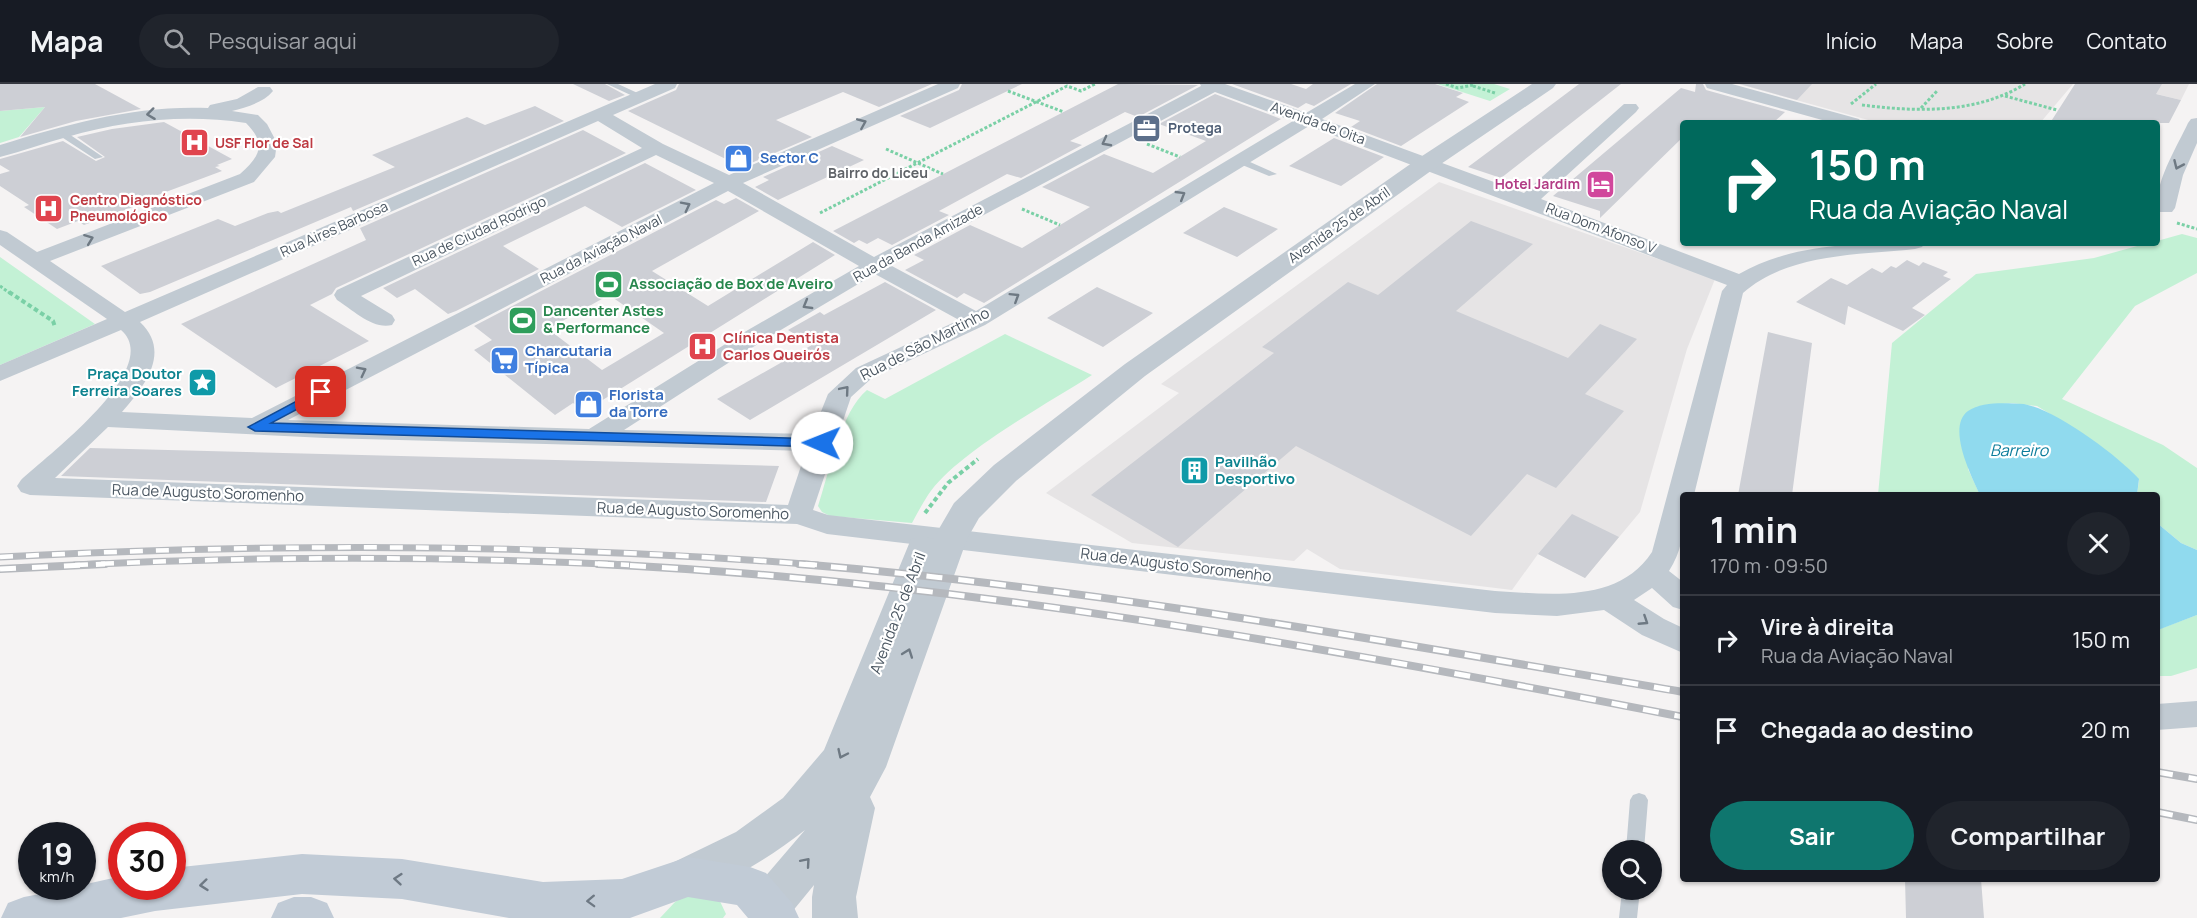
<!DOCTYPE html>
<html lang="pt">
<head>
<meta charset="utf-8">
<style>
  body { margin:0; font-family:Manrope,sans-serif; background:#20242c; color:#f1f3f6; height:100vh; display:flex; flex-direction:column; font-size:22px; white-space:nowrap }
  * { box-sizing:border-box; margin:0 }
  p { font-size:20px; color:#9ea1a6 }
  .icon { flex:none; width:33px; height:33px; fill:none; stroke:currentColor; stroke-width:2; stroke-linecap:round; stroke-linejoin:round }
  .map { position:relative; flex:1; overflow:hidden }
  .panel { position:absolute; left:1680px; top:408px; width:480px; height:390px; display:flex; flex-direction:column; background:#171b24; border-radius:6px; box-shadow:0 2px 4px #0004 }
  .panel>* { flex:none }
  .top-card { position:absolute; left:1680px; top:36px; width:480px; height:126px; border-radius:6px; box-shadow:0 2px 4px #0004; background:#00695c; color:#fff; overflow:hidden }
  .tools { position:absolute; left:1602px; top:756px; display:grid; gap:12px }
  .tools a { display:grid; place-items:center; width:60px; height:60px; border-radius:50%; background:#171b24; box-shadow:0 2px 4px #0004; font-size:30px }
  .speed { position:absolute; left:18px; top:738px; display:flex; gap:12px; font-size:30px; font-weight:700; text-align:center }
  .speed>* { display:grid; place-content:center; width:78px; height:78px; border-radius:50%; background:#171b24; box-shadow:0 2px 4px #0004; line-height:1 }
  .speed small { font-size:15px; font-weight:400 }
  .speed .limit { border:9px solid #d22; background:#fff; color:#111 }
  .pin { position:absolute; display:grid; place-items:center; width:51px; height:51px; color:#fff; margin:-26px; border-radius:12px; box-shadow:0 3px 9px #0006 }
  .me { position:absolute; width:66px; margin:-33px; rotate:271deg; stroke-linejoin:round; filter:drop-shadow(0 0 4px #0008) }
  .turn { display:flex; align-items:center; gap:21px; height:126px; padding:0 30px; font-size:27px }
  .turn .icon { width:78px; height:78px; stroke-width:2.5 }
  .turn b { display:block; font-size:42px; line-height:51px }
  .round { display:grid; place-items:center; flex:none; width:63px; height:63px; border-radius:32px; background:#20242c }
  .summary { display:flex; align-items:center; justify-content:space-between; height:102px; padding:0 30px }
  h1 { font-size:36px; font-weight:700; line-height:45px }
  .action { display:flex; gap:12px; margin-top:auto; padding:12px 30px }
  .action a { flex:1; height:69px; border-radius:36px; background:#0f766e; color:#fff; font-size:24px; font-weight:700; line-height:69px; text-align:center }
  .action a+a { background:#20242c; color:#f1f3f6 }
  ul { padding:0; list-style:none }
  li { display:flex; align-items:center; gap:18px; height:90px; padding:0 30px; border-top:2px solid #363941 }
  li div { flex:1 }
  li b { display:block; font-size:22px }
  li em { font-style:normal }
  header { display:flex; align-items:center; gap:36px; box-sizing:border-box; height:84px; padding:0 30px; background:#171b24; border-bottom:2px solid #363941 }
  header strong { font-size:28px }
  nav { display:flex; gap:33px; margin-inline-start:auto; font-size:21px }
  .search { width:420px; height:54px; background:#20242c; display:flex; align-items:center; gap:15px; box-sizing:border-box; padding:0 21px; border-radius:33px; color:#9ea1a6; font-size:22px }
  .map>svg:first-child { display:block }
  .education { fill:#e6e4e5 }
  .green { fill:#c3f1d5 }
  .water { fill:#90daee }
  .building { fill:#cdcfd5; fill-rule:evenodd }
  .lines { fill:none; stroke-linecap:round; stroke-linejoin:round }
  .path-far1 { stroke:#7ad0a6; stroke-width:3; stroke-dasharray:3 2; stroke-linecap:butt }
  .path { stroke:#7ad0a6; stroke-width:4; stroke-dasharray:4.5 3; stroke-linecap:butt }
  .service { fill:#c1cad2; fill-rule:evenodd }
  .minor { fill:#c1cad2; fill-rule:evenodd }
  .tertiary { fill:#c1cad2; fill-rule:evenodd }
  .secondary { fill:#c1cbd6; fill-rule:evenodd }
  .rail-far1-casing { stroke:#b5b8bd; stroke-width:7 }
  .rail-casing { stroke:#b5b8bd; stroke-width:8 }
  .rail-far1 { stroke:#fff; stroke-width:4.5; stroke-dasharray:13; stroke-linecap:butt }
  .rail { stroke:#fff; stroke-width:5; stroke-dasharray:16; stroke-linecap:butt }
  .oneway { stroke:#6e7983 }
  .oneway2 { stroke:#6e7984 }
  .route { fill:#1a73e8; stroke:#114b97; stroke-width:1.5 }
  .labels { text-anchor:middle; stroke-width:4.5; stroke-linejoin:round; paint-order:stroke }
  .far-street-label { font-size:14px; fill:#4a5661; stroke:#fff }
  .far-service-label { font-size:14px; font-weight:bold; fill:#4e5e75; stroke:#fff; text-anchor:start }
  .far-health-label { font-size:14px; font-weight:bold; fill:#be3a42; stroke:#fff; text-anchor:start }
  .far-shop-label { font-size:14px; font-weight:bold; fill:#366cbe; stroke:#fff; text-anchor:start }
  .far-neighbourhood-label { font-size:14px; font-weight:bold; fill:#5f6368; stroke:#fff }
  .far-hotel-label { font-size:14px; font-weight:bold; fill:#b23c85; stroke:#fff; text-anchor:end }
  .leisure-label { font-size:15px; font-weight:bold; fill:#27864d; stroke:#fff; text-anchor:start }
  .health-label { font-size:15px; font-weight:bold; fill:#be3a42; stroke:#fff; text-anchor:start }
  .street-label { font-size:15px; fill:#4a5661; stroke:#fff }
  .shop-label { font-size:15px; font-weight:bold; fill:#366cbe; stroke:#fff; text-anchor:start }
  .culture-label { font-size:15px; font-weight:bold; fill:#0d838f; stroke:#fff; text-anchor:end }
  .water-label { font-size:16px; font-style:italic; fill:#0c7c9b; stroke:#fff }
</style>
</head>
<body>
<header>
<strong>Mapa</strong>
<div class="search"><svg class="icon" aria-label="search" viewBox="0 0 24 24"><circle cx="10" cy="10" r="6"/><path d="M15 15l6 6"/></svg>Pesquisar aqui</div>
<nav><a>Início</a><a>Mapa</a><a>Sobre</a><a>Contato</a></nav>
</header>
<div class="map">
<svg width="2197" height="834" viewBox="0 0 2197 834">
  <rect width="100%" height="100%" fill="#f5f3f3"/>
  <!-- education -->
  <path class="education" d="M1738,0H2073L2040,39H1879Z
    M2116,0H2189L2181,16Z
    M1439,98L1715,195L1687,265L1640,428L1585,494L1538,470L1512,506L1340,485L1307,465L1294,477L1132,459L1046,409L1179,309L1161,300Z"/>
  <!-- green -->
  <path class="green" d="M1437,0H1494L1510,5L1490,17Z
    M45,23L19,53L0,59V27Z
    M2182,150L2197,154V189L2135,222L2062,315L2163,361L2197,384V466L2181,459L2157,439V411H2137L2139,396L2131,387L2083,350L2037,322L2011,319L1976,323L1968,385L1980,411H1878L1892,259L1976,190L2094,174L2148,159H2157V157Z
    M0,173L95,240L0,281Z
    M1005,250L1092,291C1047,320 956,369 928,411C922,420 917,430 912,439L830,432L822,428L818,422C829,389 841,327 867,306L885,315Z
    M2197,531V584L2171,592H2157V546Z
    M695,806L717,811L726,830L723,834H660L675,818Z"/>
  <!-- water -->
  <path class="water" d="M2024,320C2056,326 2117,371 2139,395L2137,411H1980C1972,393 1946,343 1968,327C1982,317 2007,319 2024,320Z
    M2157,439L2181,459L2197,466V531L2158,546Z"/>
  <!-- building -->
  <path class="building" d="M0,0H95L141,25L76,37L20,53L45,23L0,27Z
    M573,0H605L625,11L609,17Z
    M679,0H932L879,23L843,8L776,36L812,53L742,83L628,27L676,6Z
    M962,0H1022L930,44L900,32L959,6Z
    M1118,0L1198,1L1138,33L1125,28L1070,57L1082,61L1021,94L1007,90L939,127L949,131L892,161L878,154L867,160L859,156L854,159L833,147Z
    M1232,0H1291L1306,5L1313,0H1351L1314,22L1306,19L1298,24Z
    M1377,0H1435L1463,9L1456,13L1469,18L1401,62L1351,43L1360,37L1335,29Z
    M1579,0H1621L1501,94L1468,83Z
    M1696,0H1703L1706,6L1785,28L1773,39H1683V53L1600,134V127L1553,112L1681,4L1695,8Z
    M1740,0H1812L1797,16Z
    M2075,0H2162L2156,10L2181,16L2169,39H2050Z
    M1215,10L1281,35L984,219L964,209L957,214L905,186L924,176L914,171L970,141L1022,164L1090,123L1042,103L1104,70L1153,89L1206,57L1159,40Z
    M535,22L564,37L353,127L351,123L150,208L140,210L101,182L218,135L235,142L268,129L278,127L281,129L395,83L372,71L467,33L485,41Z
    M164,38L232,75L217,81L220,82L215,83L222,87L131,121L133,123L84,141L78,137L57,145L24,123L29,121L0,102V90L10,87L0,81V75L63,57L96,77L105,73L77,53L112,45Z
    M583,46L626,69L336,204L332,210L310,221L369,257L276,304L181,240L366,156L360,144Z
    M1334,54L1384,73L1341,102L1289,82Z
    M832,62L864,76L778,116L755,103L769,96L763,93Z
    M645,79L696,106L622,143L585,122L503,162L539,185L456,227L448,230L415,205L397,214L383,204Z
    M736,114L759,127L652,187L708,222L813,158L835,171L585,327L573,319L555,331L474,266L492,256L474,242L716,116L724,120ZM609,211L664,249L602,286L548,245Z
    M1224,123L1278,145L1237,173L1183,149Z
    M1471,137L1533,160L1456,227L1568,274L1600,240L1637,255L1585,310L1624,327L1556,404L1527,390L1471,452L1296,362L1178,463L1091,411L1274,269L1262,263L1348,198L1378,211Z
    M1907,176L1919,182L1923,178L1948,188L1943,192L1951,195L1912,224L1925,231L1903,247L1848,222L1845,241L1796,218L1831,194L1847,201L1872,184L1882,189L1891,182L1896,184Z
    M885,198L936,226L750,336L717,315L812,261L788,246L820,228L824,231Z
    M1097,203L1153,229L1103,263L1047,234Z
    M1768,248L1812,259L1792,411H1738Z
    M90,364L440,373L779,382L766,418L61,392Z
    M1572,430L1619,453L1585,494L1538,470Z
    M1905,795H1981L1984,834H1906Z"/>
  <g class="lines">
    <!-- path-far1 -->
    <path class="path-far1" d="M1446,0L1458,4L1473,1
      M1473,2L1495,9
      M1008,7L1064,28
      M2005,12L2057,26
      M1851,20L1876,0
      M1862,21C1917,28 1976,30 2025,0
      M1921,24L1937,7
      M1147,60L1180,73
      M886,65L943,90
      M1022,125L1060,141
      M820,129L1067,2L1081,7L1095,0
      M2177,139L2197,145
      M0,202L11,210"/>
    <!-- path -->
    <path class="path" d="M9,208L53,237L55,243
      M925,429L948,399L978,375"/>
    <!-- service -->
    <path class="service" d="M607,0H618L644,12L637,14Z
      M57,46H63L103,73L95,75L57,50Z
      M1235,74H1241L1277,90L1269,92L1235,78Z
      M1639,709L1645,711L1648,716L1644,766H1626L1630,716L1633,711Z
      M1622,806H1640L1637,834H1619Z"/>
    <!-- minor -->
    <path class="minor" d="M655,0H677L675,4L613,31L663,60L729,91L938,0H960L958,4L743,99L874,173L1201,2L1200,0H1225L1306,29L1355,0H1375L1322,35L1524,109L1624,20H1636L1639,24L1636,28L1541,115L1739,190C1795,158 1863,159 1925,159L1922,163L1915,165C1859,171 1788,169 1743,209L1694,411H1683C1683,441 1686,460 1669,487L1683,498V526L1673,523L1652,504L1634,516L1664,535L1683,544V569L1642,551L1604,526L1557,532L1495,529L827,450L797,440L30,411L21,408L17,402L21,396C46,372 165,284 121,246L0,297V281L107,235L0,161V146L7,148L37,168L240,90C260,72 267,60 246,39C185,30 126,36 67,53C45,59 23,67 0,73V61C68,40 136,21 208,24L210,21L237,15L258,3H270L273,7C263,19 246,23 232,27L258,31L267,40L277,59L275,73L254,98L50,177L125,228ZM1215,8L1293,37L976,227L890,181ZM598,37L642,64L337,206L334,211L337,216C353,226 373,246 392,241L395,236L392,231L361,212L656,71L714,99L252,334L122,328C144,303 172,268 140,238ZM1309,42L1727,201L1722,207L1652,468C1618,520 1549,510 1495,507L828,431L813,426L851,313L872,294L985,241ZM728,107L859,182L748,246L589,345L288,336ZM875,190L959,236L856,284L828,310L812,350L624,346L764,256ZM108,343L325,354L806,367L788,421L55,394Z
      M1705,0H1732L1859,35L1862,39H1833L1707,4Z
      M2197,34V59L2183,91L2175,124L2172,128H2158C2152,102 2177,63 2188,39L2191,35Z
      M2197,617V643L2157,646V620Z"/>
    <!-- tertiary -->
    <path class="tertiary" d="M1532,0H1556L1553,4L1435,84L1145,292L1016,397L979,434L967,455L886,683L870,713L875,724L856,813L858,834H812V813L814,801L787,834H750L745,823L752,808L805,746C769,774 731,797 688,813L672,807L666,793L672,779L736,748L783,714L824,666L911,455L923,452L933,455L954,419L994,381L1125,280L1419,74Z"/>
    <!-- secondary -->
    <path class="secondary" d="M302,770L402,775L543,798L622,795L688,773L750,783L766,789L792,819L799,834H748L737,821L688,813L630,834H509L402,815L302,810L155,827L121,834H1L8,819L24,813L82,802V801L122,792V802H172V784Z
      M294,813H311L327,819L334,834H271L278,819Z"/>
    <defs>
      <path id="rail-far1" d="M0,473C273,459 545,459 817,481
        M75,481C260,472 445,472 629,481"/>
      <path id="rail" d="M598,480C964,497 1324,563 1683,633
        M799,480C1096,504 1390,558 1683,608
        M0,485L105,480
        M2157,688L2197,695
        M2157,728L2197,736"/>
    </defs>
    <!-- rail-far1 casing -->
    <use href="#rail-far1" class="rail-far1-casing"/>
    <!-- rail casing -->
    <use href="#rail" class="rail-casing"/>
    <!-- rail-far1 -->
    <use href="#rail-far1" class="rail-far1"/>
    <!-- rail -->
    <use href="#rail" class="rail"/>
  </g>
  <!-- one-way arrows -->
  <defs><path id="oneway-chevron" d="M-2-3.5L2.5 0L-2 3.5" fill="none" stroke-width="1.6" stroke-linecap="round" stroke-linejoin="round" transform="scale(1.5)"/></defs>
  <g class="oneway">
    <use href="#oneway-chevron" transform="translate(151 30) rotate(173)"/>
    <use href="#oneway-chevron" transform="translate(862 39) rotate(-23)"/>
    <use href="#oneway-chevron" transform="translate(1106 58) rotate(152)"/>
    <use href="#oneway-chevron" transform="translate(2178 81) rotate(114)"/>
    <use href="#oneway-chevron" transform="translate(1181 111) rotate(-31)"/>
    <use href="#oneway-chevron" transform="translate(686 122) rotate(-27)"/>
    <use href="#oneway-chevron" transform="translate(89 155) rotate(-21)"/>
    <use href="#oneway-chevron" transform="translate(1015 213) rotate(-32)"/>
    <use href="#oneway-chevron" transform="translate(807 221) rotate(150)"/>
    <use href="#oneway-chevron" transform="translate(362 287) rotate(-27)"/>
    <use href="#oneway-chevron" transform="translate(845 306) rotate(-50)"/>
    <use href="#oneway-chevron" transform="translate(1644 537) rotate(33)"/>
    <use href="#oneway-chevron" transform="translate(908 569) rotate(-70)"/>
    <use href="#oneway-chevron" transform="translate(842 670) rotate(115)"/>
    <use href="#oneway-chevron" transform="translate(806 778) rotate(-49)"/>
  </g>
  <g class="oneway2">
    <use href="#oneway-chevron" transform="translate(398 795) rotate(-175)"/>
    <use href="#oneway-chevron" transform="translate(204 801) rotate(174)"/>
    <use href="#oneway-chevron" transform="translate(591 817) rotate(178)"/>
  </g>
  <!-- route -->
  <path class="route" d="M321,304L327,308L326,310L271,339L822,355L828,359L822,363L255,347L248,343Z"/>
  <!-- icons -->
  <defs>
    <symbol id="office-square" viewBox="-11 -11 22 22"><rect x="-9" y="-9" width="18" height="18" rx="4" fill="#5c6f8a" stroke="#fff"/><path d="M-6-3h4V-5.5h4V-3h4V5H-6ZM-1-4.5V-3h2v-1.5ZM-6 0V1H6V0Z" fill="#fff"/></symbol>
    <symbol id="hospital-square" viewBox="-11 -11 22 22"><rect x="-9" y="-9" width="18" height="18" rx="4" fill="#e0444e" stroke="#fff"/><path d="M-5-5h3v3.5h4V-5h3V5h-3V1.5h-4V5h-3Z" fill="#fff"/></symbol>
    <symbol id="shop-square" viewBox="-11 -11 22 22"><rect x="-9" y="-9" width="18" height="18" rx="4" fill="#3f7fe0" stroke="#fff"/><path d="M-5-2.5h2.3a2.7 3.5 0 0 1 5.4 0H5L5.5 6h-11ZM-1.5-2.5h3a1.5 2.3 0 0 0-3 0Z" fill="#fff"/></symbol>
    <symbol id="hotel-square" viewBox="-11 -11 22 22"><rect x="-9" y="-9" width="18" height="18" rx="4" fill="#d1479c" stroke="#fff"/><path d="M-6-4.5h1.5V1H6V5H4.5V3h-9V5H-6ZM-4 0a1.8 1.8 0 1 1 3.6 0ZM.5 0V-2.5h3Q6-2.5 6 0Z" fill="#fff"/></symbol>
    <symbol id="stadium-square" viewBox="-11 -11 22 22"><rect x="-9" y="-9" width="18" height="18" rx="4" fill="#2e9e5b" stroke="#fff"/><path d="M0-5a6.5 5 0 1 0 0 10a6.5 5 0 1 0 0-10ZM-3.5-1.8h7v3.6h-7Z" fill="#fff"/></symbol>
    <symbol id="supermarket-square" viewBox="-11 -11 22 22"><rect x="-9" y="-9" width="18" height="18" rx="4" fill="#3f7fe0" stroke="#fff"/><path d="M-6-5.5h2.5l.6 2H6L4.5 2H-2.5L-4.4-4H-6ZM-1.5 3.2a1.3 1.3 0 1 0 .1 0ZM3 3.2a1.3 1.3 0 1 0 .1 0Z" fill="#fff"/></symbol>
    <symbol id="sight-square" viewBox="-11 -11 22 22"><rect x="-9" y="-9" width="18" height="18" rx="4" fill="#0f9aa8" stroke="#fff"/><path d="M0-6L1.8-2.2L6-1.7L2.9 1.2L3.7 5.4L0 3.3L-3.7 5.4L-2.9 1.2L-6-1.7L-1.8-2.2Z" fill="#fff"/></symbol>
    <symbol id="building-square" viewBox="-11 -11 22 22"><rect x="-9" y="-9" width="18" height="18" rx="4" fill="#0f9aa8" stroke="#fff"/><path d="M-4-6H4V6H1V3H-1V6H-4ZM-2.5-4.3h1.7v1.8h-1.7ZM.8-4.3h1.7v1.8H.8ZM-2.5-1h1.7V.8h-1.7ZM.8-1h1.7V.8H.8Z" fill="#fff"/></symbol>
  </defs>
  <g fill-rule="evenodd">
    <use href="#office-square" x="1130" y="28" width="33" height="33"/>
    <use href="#hospital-square" x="178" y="42" width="33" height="33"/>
    <use href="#shop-square" x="722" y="58" width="33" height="33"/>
    <use href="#hotel-square" x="1584" y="84" width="33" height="33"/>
    <use href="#hospital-square" x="32" y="108" width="33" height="33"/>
    <use href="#stadium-square" x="592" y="184" width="33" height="33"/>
    <use href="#stadium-square" x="506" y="220" width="33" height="33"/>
    <use href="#hospital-square" x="686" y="246" width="33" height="33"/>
    <use href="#supermarket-square" x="488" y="260" width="33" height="33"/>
    <use href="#sight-square" x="186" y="282" width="33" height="33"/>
    <use href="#shop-square" x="572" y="304" width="33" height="33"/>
    <use href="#building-square" x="1178" y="370" width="33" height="33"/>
  </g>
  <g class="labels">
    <!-- far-street labels -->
    <g class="far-street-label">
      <text transform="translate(1318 39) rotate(20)" y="5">Avenida de Oita</text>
      <text transform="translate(1339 141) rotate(-35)" y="5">Avenida 25 de Abril</text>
      <text transform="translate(1601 144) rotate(21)" y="5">Rua Dom Afonso V</text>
      <text transform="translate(334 145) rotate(-24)" y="5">Rua Aires Barbosa</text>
      <text transform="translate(479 147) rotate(-25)" y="5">Rua de Ciudad Rodrigo</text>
      <text transform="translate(918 159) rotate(-29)" y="5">Rua da Banda Amizade</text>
      <text transform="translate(601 165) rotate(-27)" y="5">Rua da Aviação Naval</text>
    </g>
    <!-- far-service labels -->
    <g class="far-service-label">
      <text x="1168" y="49">Protega</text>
    </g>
    <!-- far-health labels -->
    <g class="far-health-label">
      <text x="215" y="64">USF Flor de Sal</text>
      <text x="70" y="121">Centro Diagnóstico<tspan x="70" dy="16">Pneumológico</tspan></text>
    </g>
    <!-- far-shop labels -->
    <g class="far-shop-label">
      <text x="760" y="79">Sector C</text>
    </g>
    <!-- far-neighbourhood labels -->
    <g class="far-neighbourhood-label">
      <text x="878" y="94">Bairro do Liceu</text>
    </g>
    <!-- far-hotel labels -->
    <g class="far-hotel-label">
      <text x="1580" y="105">Hotel Jardim</text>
    </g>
    <!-- leisure labels -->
    <g class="leisure-label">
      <text x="629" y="205">Associação de Box de Aveiro</text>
      <text x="543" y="232">Dancenter Astes<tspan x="543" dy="17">&amp; Performance</tspan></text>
    </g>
    <!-- health labels -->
    <g class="health-label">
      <text x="723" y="259">Clínica Dentista<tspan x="723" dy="17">Carlos Queirós</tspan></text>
    </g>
    <!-- street labels -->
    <g class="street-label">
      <text transform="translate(925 260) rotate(-27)" y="5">Rua de São Martinho</text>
      <text transform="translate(208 409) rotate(2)" y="5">Rua de Augusto Soromenho</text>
      <text transform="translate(693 427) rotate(2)" y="5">Rua de Augusto Soromenho</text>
      <text transform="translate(1176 481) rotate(7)" y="5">Rua de Augusto Soromenho</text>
      <text transform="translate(898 529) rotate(-69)" y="5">Avenida 25 de Abril</text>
    </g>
    <!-- shop labels -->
    <g class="shop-label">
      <text x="525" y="272">Charcutaria<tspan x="525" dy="17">Típica</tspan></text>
      <text x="609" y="316">Florista<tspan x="609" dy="17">da Torre</tspan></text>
    </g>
    <!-- culture labels -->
    <g class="culture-label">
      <text x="182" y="295">Praça Doutor<tspan x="182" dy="17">Ferreira Soares</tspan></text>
      <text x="1215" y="383" text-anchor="start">Pavilhão<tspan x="1215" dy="17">Desportivo</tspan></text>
    </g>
    <!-- water labels -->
    <g class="water-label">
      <text x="2019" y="372">Barreiro</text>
    </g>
  </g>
</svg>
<div class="tools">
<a><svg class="icon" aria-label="search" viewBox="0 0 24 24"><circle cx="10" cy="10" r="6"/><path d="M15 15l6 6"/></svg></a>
</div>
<div class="speed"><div>19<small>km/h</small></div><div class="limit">30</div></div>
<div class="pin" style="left:321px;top:308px;background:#d93025"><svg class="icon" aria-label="arrive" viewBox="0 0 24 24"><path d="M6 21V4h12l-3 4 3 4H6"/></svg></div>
<svg class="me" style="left:822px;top:359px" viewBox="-20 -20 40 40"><circle r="19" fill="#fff"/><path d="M0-13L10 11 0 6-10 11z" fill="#1a73e8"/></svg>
<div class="top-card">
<div class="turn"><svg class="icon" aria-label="right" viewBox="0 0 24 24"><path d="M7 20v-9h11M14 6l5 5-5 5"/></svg><div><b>150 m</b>Rua da Aviação Naval</div></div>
</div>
<section class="panel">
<div class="summary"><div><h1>1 min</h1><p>170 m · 09:50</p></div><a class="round"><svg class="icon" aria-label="close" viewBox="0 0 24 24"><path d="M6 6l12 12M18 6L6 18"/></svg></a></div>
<ul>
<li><svg class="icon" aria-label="right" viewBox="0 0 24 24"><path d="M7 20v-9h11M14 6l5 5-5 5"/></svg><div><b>Vire à direita</b><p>Rua da Aviação Naval</p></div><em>150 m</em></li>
<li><svg class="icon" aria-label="arrive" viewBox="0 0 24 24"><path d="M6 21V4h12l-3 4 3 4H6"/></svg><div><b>Chegada ao destino</b></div><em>20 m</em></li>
</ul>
<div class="action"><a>Sair</a><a>Compartilhar</a></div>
</section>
</div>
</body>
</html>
